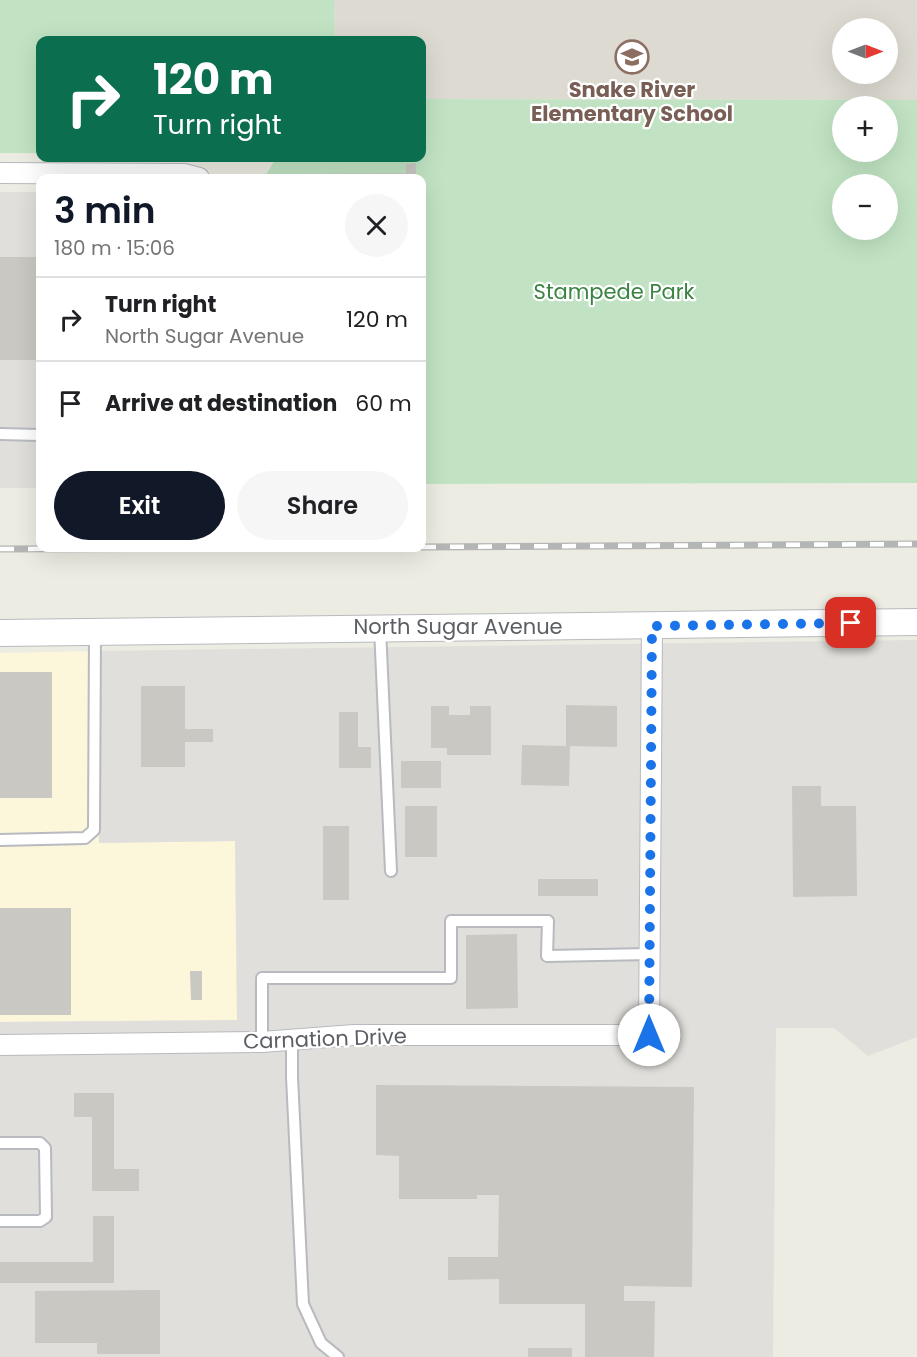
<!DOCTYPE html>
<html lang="en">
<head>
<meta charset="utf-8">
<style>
  body { margin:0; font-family:Poppins,sans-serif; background:#f6f6f6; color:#202124; height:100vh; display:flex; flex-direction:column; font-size:22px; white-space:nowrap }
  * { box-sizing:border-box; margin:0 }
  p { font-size:20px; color:#757577 }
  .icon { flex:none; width:33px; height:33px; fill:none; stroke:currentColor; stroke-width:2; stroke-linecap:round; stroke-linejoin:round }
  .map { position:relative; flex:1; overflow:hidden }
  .sheet { position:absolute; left:36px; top:174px; width:390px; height:378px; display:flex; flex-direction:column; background:#fff; border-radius:12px; box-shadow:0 6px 24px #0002 }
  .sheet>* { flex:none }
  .top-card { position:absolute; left:36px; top:36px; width:390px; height:126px; border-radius:12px; box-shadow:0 6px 24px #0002; background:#0b6e4f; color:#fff; overflow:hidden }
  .needle { width:39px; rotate:90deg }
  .tools { position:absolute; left:832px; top:18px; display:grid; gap:12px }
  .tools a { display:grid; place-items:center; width:66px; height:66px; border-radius:50%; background:#fff; box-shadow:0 6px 24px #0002; font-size:30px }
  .pin { position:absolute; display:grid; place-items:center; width:51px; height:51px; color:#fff; margin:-26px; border-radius:12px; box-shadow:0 3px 9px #0006 }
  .me { position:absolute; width:66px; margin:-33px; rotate:0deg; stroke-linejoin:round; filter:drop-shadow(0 0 4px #0008) }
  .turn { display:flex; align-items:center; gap:21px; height:126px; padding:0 18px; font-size:27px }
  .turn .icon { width:78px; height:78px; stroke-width:2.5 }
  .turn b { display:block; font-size:42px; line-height:51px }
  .round { display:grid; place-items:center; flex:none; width:63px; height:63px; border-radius:32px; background:#f6f6f6 }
  .overview { display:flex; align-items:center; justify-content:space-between; height:102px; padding:0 18px }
  h1 { font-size:36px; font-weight:600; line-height:45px; color:#111827 }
  .action { display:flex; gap:12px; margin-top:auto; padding:12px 18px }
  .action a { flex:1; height:69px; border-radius:36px; background:#111827; color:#fff; font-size:24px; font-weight:600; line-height:69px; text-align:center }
  .action a+a { background:#f6f6f6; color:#202124 }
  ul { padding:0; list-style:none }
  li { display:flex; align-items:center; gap:18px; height:84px; padding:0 18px; border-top:2px solid #e0e0e0 }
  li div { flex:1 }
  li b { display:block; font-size:22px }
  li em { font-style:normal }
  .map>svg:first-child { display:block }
  .commercial { fill:#fcf6da }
  .industrial { fill:#e1dfdb }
  .education { fill:#dddbd1; fill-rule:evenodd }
  .green { fill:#c1e3c3; fill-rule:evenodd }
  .building { fill:#cac8c2 }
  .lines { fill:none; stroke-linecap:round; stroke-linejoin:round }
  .service-casing { stroke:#b8babf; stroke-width:14 }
  .minor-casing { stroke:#b8babf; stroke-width:22 }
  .tertiary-casing { stroke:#b8babf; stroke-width:28 }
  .service { stroke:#fff; stroke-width:10 }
  .minor { stroke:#fff; stroke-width:20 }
  .tertiary { stroke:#fff; stroke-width:26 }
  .rail-casing { stroke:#b4b5b5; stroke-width:7 }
  .rail { stroke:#fff; stroke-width:4.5; stroke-dasharray:14; stroke-linecap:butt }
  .route { stroke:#1a73e8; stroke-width:10; stroke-dasharray:0 18 }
  .labels { text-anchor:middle; stroke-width:4.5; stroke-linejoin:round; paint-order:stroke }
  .education-label { font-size:21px; font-weight:bold; fill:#785e54; stroke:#fff }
  .park-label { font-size:21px; fill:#3a8342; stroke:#fff }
  .street-label { font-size:21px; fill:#5b5e63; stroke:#fff }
</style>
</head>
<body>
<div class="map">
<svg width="917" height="1357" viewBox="0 0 917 1357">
  <rect width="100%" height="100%" fill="#edece3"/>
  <!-- commercial -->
  <path class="commercial" d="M97,651L99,843L235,841L237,1020L0,1022V653Z"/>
  <!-- industrial -->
  <path class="industrial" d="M0,192H40V488H0Z
    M917,640V1037L868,1056L834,1028H776L773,1357H0V1022L237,1020L235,841L99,843L97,651Z"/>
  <!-- education -->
  <path class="education" d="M334,0H917V100L422,99V40H335ZM843,28H888V74H843Z"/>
  <!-- green -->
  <path class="green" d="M0,0H334L335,40H40V153H0Z
    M422,99L917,100V483L422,484V178H264L276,158H422ZM843,106H888V152H843ZM843,184H888V230H843Z"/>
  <!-- building -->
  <path class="building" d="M416,163V178H301V174L406,173V164Z
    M0,257H40V360H0Z
    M0,672H52V798H0Z
    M141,686H185V729H213V742H185V767H141Z
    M566,705L617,706V747L570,746L569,786L521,785L522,745L566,746Z
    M431,706H449V715H470V706H491V755H447V748H431Z
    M339,712H358V747H371V768H339Z
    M401,761H441V788H401Z
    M792,786H821V806H856L857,896L793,897Z
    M405,806H437V857H405Z
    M323,826H349V900H323Z
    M538,879H598V896H538Z
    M0,908H71V1015H0Z
    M517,934L518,1008L466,1009V935Z
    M190,971H202V1000H191Z
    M376,1085L694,1087L692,1287L624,1286V1301H655L654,1357H585V1304H499V1279L448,1280V1257H498L499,1195H477V1199H399V1156L376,1155Z
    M74,1093H114V1169H139V1191H92V1117H74Z
    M93,1216H114V1283H0V1262H93Z
    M160,1290V1354H97V1343H35V1291Z
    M528,1348H572V1357H528Z"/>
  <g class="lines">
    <defs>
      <path id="service" d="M0,434L40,435
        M380,628L391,871
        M0,840L85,838L94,830L95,632
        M292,1040V1077L303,1304L321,1343L338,1357
        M262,1042V978H451V921H548L547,956L650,954
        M0,1143H40L45,1148L46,1217L40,1221H0"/>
      <path id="minor" d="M0,173L184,174L199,178
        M0,1045L262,1042L354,1035H649L652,626"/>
      <path id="tertiary" d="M0,633L917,622"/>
    </defs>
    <!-- service casing -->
    <use href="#service" class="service-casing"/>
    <!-- minor casing -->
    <use href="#minor" class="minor-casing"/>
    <!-- tertiary casing -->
    <use href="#tertiary" class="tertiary-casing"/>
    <!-- service -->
    <use href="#service" class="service"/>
    <!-- minor -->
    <use href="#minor" class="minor"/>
    <!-- tertiary -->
    <use href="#tertiary" class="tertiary"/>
    <defs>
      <path id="rail" d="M422,547L917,544
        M0,549L268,548"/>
    </defs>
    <!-- rail casing -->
    <use href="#rail" class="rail-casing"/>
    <!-- rail -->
    <use href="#rail" class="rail"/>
  </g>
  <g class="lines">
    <!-- route -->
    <path class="route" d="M649,1035L652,626L851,623"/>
  </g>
  <!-- icons -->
  <defs>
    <symbol id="school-ring" viewBox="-11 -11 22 22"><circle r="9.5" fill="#fff" stroke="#8d6e63" stroke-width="1.5"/><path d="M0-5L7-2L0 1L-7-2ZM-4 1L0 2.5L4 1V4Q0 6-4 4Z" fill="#8d6e63"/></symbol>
  </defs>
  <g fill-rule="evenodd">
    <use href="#school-ring" x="613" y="38" width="38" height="38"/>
  </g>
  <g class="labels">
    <!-- education labels -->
    <g class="education-label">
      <text x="632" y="97">Snake River<tspan x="632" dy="24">Elementary School</tspan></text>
    </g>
    <!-- park labels -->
    <g class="park-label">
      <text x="614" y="299">Stampede Park</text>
    </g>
    <!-- street labels -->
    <g class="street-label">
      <text x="458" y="634">North Sugar Avenue</text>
      <text transform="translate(325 1039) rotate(-2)" y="7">Carnation Drive</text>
    </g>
  </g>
</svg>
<div class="tools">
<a><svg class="needle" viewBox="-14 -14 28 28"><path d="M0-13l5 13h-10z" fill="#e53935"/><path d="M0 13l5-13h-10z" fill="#757577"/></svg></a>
<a>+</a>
<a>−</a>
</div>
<div class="pin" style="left:851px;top:623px;background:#d93025"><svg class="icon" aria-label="arrive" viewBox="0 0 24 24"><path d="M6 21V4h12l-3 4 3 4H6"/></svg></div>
<svg class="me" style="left:649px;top:1035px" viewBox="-20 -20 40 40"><circle r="19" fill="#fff"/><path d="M0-13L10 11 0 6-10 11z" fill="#1a73e8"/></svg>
<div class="top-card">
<div class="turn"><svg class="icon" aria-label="right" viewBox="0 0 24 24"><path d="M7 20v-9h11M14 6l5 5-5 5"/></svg><div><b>120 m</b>Turn right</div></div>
</div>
<section class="sheet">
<div class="overview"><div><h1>3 min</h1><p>180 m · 15:06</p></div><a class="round"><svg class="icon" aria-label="close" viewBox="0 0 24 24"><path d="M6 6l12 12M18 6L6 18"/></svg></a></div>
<ul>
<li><svg class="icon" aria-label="right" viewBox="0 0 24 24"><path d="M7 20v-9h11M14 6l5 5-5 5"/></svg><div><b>Turn right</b><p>North Sugar Avenue</p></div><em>120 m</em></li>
<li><svg class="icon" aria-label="arrive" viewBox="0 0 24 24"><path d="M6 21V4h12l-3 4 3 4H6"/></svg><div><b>Arrive at destination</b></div><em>60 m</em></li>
</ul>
<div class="action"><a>Exit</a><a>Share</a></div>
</section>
</div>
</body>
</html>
